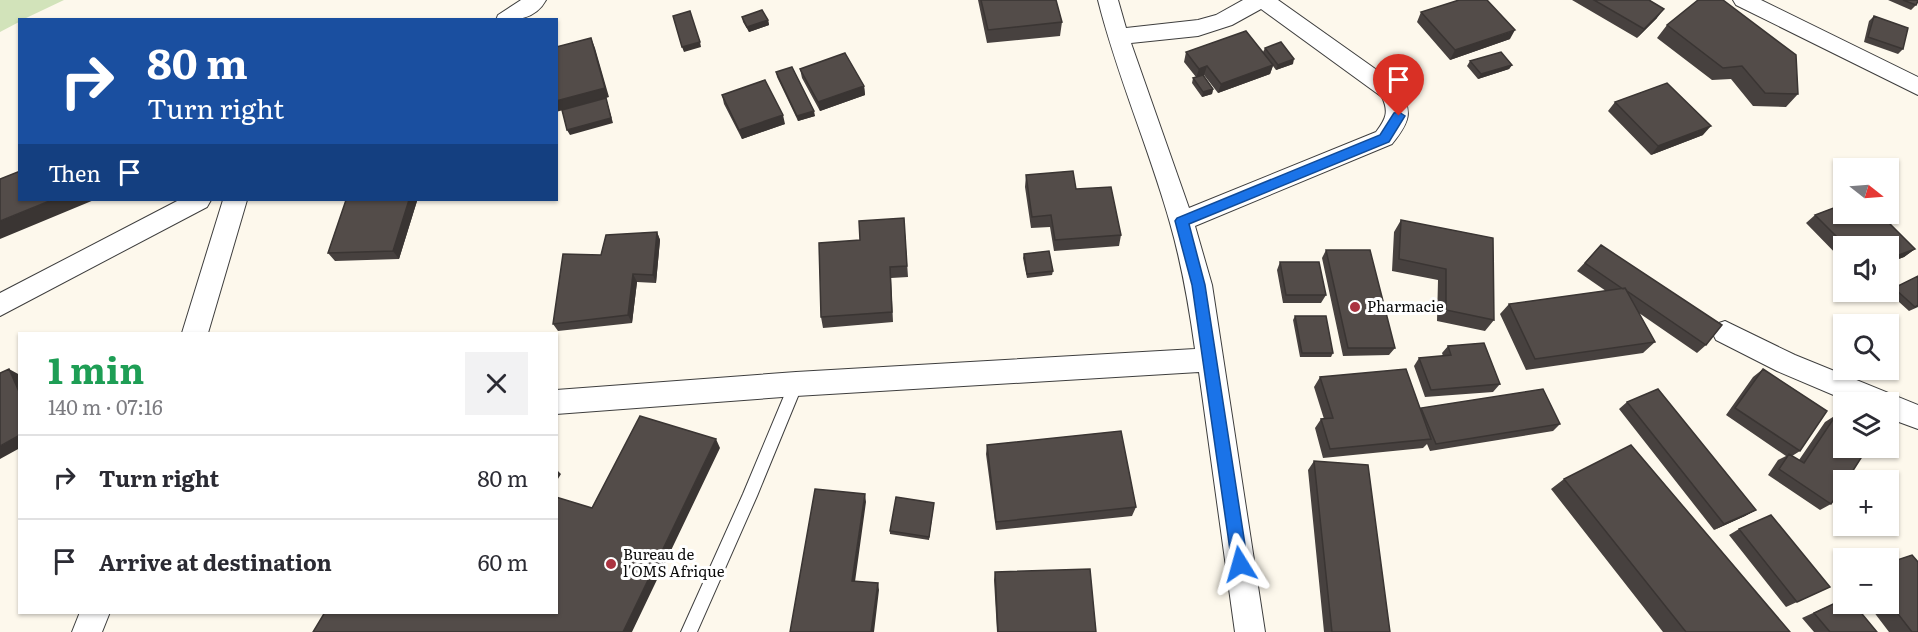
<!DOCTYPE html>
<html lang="en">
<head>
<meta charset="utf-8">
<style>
  body { margin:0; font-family:Literata,serif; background:#f2f2f3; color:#2b2b33; height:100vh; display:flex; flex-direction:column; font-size:22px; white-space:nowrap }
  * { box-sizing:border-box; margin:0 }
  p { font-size:20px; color:#7c7c81 }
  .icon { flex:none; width:33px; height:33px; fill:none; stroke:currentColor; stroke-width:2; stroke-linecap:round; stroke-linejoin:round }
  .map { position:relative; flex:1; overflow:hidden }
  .details { position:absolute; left:18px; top:332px; width:540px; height:282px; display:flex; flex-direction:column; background:#fff; border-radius:0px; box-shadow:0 2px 4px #0004 }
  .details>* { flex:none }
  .top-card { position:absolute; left:18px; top:18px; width:540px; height:183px; border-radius:0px; box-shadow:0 2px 4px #0004; background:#1a4fa0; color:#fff; overflow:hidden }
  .needle { width:39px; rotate:107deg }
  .tools { position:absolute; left:1833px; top:158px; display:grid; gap:12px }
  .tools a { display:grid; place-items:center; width:66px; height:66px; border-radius:0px; background:#fff; box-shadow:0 2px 4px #0004; font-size:30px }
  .pin { position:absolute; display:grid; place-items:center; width:51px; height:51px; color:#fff; margin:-62px -26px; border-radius:50% 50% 50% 0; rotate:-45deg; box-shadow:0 0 6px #0007 }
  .pin .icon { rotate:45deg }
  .me { position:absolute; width:66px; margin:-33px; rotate:352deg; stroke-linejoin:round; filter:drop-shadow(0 0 4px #0008) }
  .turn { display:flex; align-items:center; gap:21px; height:126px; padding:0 30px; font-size:27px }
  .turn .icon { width:78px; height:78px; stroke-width:2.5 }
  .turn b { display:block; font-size:42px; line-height:51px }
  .then { display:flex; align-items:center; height:57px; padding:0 30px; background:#0003; gap:12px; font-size:22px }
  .round { display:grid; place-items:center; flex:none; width:63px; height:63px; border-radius:0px; background:#f2f2f3 }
  .headline { display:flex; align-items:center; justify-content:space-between; height:102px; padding:0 30px }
  h1 { font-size:36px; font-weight:700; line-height:45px; color:#1e9e55 }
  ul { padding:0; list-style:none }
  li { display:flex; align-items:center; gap:18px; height:84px; padding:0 30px; border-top:2px solid #e1e1e2 }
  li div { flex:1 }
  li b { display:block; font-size:22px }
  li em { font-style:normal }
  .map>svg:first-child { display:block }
  .green { fill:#d2e3ba }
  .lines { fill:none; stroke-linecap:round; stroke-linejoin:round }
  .service-casing { stroke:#3e3e3e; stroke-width:2 }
  .minor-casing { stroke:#3e3e3e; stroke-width:2 }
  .service { fill:#fff; fill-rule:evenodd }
  .minor { fill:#fff; fill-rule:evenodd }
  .wall { fill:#47413f }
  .shaded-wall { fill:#3a3533 }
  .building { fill:#534c49; stroke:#3a3533; stroke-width:1.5 }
  .route { fill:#1a73e8; stroke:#114b97; stroke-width:1.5 }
  .poi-dot { fill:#ab3441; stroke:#fff; stroke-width:2 }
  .labels { text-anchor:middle; stroke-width:6; stroke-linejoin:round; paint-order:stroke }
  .poi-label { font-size:15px; fill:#0b0b0b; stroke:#fff; text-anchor:start }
</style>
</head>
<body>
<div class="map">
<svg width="1918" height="632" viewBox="0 0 1918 632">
  <rect width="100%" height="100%" fill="#fdf8ec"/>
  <!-- green -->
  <path class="green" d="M0,0H64L24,19L20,20L19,22L0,32Z"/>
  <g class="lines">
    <defs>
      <path id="service" d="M796,378L801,380L803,384L757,496L697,632H681L743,494L789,384L791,380Z"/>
      <path id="minor" d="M521,0H546C535,20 516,20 496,20L498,15Z
        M1098,0H1118L1126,28L1198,20L1216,15L1243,0H1278L1398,85C1413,112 1411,120 1392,144L1195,226L1212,285L1265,632H1235L1199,372L796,396L556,414V390L796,372L1195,349C1189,306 1182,265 1170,223C1149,148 1117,76 1098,0ZM1261,9L1382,97C1389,112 1386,119 1376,132L1189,208L1131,43L1198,36L1232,25Z
        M1733,0H1761L1918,77V95L1736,5Z
        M179,200H211L207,207L0,316V293Z
        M223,200H247L208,333H182Z
        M1725,321L1795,355L1918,405V429L1888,418V402H1850L1777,371L1716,340L1712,332L1716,324Z
        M80,612H110L102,632H72Z"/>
    </defs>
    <!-- service casing -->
    <use href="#service" class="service-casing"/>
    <!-- minor casing -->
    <use href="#minor" class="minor-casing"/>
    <!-- service -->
    <use href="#service" class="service"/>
    <!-- minor -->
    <use href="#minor" class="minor"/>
  </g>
  <!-- wall -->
  <path class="wall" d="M978,0H1056L1062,22L1060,36L987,43Z
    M1572,0H1649L1657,18L1637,38Z
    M1888,0H1918L1916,5L1911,10Z
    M1421,12L1510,39L1450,60L1417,22Z
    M1874,16L1903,49L1898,54L1864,42L1869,21Z
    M742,17L768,20L769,25L749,32L743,22Z
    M1667,25L1798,94L1786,107L1753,106L1731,79L1712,80L1657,38Z
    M1265,48L1293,64L1276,70L1273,66L1270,74L1218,93L1204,75H1203L1213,89L1212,94L1202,97L1192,83L1193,78L1196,77L1184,62L1186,52H1263Z
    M1470,61L1512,65L1509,69L1478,79L1467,66Z
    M800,69L864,86L865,95L820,111L802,78Z
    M776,72L815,116L798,121L777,77Z
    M722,95L785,124L742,139L724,104Z
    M1615,102L1703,135L1651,155L1608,111Z
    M1026,175L1076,189L1121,235L1119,246L1054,251L1050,227L1031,228L1025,187Z
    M346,200H416L417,201L399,259L335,261L328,253Z
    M1844,204V213H1879L1915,249L1904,257L1888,263V246H1844V262L1806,223L1815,215Z
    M904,218L908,277L891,278L893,322L823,328L821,317L860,240Z
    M1401,220L1494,320L1485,331L1437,321L1438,280L1392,271L1394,232Z
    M657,232L660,240L656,283L637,282L632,323L558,331L553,324L601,255Z
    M1601,245L1706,345L1697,353L1639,313L1655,342L1643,353L1526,370L1500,314L1509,304L1606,291L1577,271Z
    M1326,250L1395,348L1389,355L1343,356L1322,258Z
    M1024,254L1053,271L1052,275L1027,278L1023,258Z
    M1280,262L1326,295L1321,303H1283L1277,270Z
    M1918,276V307L1909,311L1888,292L1894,288Z
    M1295,316L1333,353L1331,357H1300L1293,320Z
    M1448,346L1500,384L1493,392L1425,397L1414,366L1419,358L1443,356L1442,353Z
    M1763,369L1800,451L1792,456L1799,460L1825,422L1836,415L1831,504L1820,510L1768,475L1778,460L1786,456L1726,415L1753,377Z
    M1320,377L1420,408L1560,424L1553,431L1430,451L1427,444L1423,448L1323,458L1315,428L1321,419H1324L1314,387Z
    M1627,402L1756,510L1745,516L1714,530L1619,409Z
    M987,445L1136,507L1132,516L996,530L986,454Z
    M1314,461L1390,632H1324L1308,470Z
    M1564,479L1790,632H1663L1551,489Z
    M934,503L929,540L890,534V531Z
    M1739,529L1830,587L1786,607L1729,535Z
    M1888,563L1918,632H1889L1867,603H1888Z
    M995,572L1096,632H997L994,580Z
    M1844,599L1877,632H1814L1802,618Z"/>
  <!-- shaded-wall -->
  <path class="shaded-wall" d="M1664,9L1657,18L1637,38L1644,29Z
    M768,20L769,25L749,32L747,27Z
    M1515,30L1510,39L1450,60L1455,50Z
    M591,38L595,48L609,97L606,98L613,123L570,135L567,130L606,98L556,112V101Z
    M700,42L701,47L684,52L682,47Z
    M1294,59L1293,64L1276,70L1278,65Z
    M1273,65L1270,74L1218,93L1221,84Z
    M1512,65L1509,69L1478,79L1481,74Z
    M1207,66L1204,75L1196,78L1199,69Z
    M864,86L865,95L820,111L818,102Z
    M1213,89L1212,94L1202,97L1203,92Z
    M814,111L815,116L798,121L797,116Z
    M783,115L785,124L742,139L739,130Z
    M1711,126L1703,135L1651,155L1658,146Z
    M52,200H94L0,239V221Z
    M409,200H416L417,201L399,259L393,251Z
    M657,232L660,240L656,283L653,275Z
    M1915,249L1904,257L1888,263V259Z
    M633,274L637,282L632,323L628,315Z
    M9,369L20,375V394Z
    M20,435V448L0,459V446Z
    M716,439L720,448L632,632H623Z
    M556,469L561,474L556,482Z
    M865,494L866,502L854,589L852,581Z
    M1756,510L1745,516L1714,530L1724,524Z
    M878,583L879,590L874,632H871Z"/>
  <!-- building -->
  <path class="building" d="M981,0H1056L1062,22L988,30Z
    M1459,0H1487L1515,30L1455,50L1421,12Z
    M1594,0H1649L1664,9L1644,29Z
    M1698,0H1723L1796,55L1798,94L1765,93L1742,66L1723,68L1667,25Z
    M1903,0H1918V1L1916,5Z
    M762,10L768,20L747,27L742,17Z
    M690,11L700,42L682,47L673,16Z
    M1874,16L1908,28L1903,49L1868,37Z
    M1246,31L1273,65L1221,84L1207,66L1199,69L1186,52Z
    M591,38L605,88L556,101V47Z
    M1281,42L1294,59L1278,65L1265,48Z
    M1501,52L1512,65L1481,74L1470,61Z
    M845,53L864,86L818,102L800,69Z
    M792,67L814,111L797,116L776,72Z
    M1203,75L1213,89L1203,92L1193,78Z
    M765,80L783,115L739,130L722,95Z
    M1667,83L1711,126L1658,146L1615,102Z
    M606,98L611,118L567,130L562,110Z
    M20,171V200H52L0,221V179Z
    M1073,171L1076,189L1111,187L1121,235L1055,240L1051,215L1032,217L1026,175Z
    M346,200H409L393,251L328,253Z
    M1844,204V213H1879L1915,249L1888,259V246H1846L1815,215Z
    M904,218L907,266L890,267L892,312L821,317L819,243L860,240L859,221Z
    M1401,220L1493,238L1494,320L1446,310V269L1399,259Z
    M657,232L653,275L633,274L628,315L553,324L563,254L601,255L606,235Z
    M1601,245L1722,325L1706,345L1627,291L1625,288L1623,289L1585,263Z
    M1326,250H1370L1395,348H1348Z
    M1049,251L1053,271L1027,274L1024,254Z
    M1280,262H1319L1326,295H1286Z
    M1918,276V305L1915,307L1894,288Z
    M1625,288L1655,342L1535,359L1509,304Z
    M1295,316H1326L1333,353H1302Z
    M1484,343L1500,384L1431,390L1419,358L1451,355L1448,346Z
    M9,369L20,394V435L0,446V373Z
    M1406,369L1431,439L1330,449L1321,419L1333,418L1320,377Z
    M1763,369L1827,411L1800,451L1735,408Z
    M1543,389L1560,424L1436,444L1421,408Z
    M1658,389L1756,510L1724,524L1627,402Z
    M1836,415L1844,420V447H1868L1847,480H1844V485L1831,504L1779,469L1789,454L1804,463Z
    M640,416L716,439L623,632H313L325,612H556V497L592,508Z
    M1121,431L1136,507L996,522L987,445Z
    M1631,445L1790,632H1686L1564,479Z
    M1314,461L1368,465L1390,632H1332Z
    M815,489L865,494L852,581L878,583L871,632H790Z
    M896,497L934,503L929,537L890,531Z
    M1771,515L1830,587L1797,602L1739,529Z
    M1912,555L1918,562V632H1912L1888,601V563Z
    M1090,569L1096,632H998L995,572Z
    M1844,599V603H1853L1877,632H1830L1814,613Z"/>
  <!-- route -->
  <path class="route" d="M1399,112L1405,116L1389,142L1189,224L1205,285L1248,564L1246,569L1240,572L1235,569L1232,564L1192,285L1175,221L1177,218L1380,135L1394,113Z"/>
  <!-- markers -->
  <g class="poi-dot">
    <circle cx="1355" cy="307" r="6"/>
    <circle cx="611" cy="564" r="6"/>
  </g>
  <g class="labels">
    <!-- poi labels -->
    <g class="poi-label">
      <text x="1367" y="312">Pharmacie</text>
      <text x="623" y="560">Bureau de<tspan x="623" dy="17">l'OMS Afrique</tspan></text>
    </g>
  </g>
</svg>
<div class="tools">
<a><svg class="needle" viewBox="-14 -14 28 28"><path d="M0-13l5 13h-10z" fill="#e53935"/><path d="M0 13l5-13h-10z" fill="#7c7c81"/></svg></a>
<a><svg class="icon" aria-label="sound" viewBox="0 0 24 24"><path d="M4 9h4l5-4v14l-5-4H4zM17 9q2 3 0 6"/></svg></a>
<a><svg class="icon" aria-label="search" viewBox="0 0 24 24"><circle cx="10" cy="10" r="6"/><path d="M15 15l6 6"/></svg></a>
<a><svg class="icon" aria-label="layers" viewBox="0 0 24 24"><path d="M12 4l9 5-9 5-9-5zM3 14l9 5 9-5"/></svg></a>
<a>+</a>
<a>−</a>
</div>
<div class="pin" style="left:1399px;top:116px;background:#d93025"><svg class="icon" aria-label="arrive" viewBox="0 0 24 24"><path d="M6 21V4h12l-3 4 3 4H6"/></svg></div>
<svg class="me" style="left:1240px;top:564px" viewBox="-20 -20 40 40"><path d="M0-17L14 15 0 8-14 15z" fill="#1a73e8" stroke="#fff" stroke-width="4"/></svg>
<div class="top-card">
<div class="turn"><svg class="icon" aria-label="right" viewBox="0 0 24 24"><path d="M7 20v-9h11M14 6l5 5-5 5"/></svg><div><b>80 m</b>Turn right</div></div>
<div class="then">Then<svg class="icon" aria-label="arrive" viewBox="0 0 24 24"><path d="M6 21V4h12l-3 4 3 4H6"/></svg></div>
</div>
<section class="details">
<div class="headline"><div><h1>1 min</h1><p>140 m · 07:16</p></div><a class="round"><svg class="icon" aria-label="close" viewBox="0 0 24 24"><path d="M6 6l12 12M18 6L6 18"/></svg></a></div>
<ul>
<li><svg class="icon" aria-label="right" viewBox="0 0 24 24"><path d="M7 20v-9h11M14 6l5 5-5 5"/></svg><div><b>Turn right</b></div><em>80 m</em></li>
<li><svg class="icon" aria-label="arrive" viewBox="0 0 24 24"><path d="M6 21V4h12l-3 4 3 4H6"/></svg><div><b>Arrive at destination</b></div><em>60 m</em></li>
</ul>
</section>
</div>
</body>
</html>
